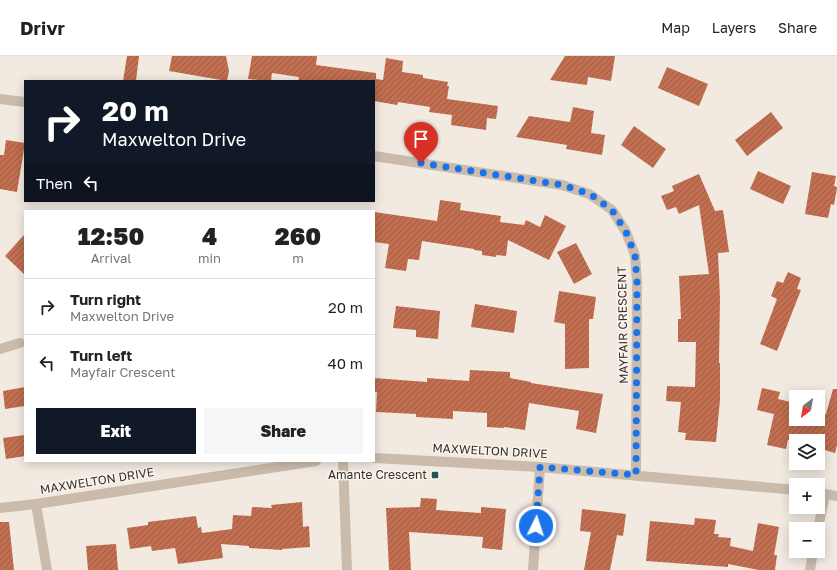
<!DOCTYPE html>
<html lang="en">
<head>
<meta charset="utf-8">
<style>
  body { margin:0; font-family:"Golos Text",sans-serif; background:#f6f6f6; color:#222; height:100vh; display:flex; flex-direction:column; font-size:15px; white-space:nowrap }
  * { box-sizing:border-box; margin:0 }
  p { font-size:13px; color:#767676 }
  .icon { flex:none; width:22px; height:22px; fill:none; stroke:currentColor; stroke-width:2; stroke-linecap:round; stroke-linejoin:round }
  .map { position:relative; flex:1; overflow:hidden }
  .panel { position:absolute; left:24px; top:154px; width:351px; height:252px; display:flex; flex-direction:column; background:#fff; border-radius:0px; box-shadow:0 2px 10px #0003 }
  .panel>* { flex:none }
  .guide { position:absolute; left:24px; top:24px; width:351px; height:122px; border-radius:0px; box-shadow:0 2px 10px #0003; background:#111827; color:#fff; overflow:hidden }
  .needle { width:26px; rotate:211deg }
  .tools { position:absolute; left:789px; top:334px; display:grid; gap:8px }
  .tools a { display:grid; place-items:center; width:36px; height:36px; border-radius:0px; background:#fff; box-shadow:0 2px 10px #0003; font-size:20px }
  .pin { position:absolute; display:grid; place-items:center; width:34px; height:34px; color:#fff; margin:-41px -17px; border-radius:50% 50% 50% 0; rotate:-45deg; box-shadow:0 0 4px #0007 }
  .pin .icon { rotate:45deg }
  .me { position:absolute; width:44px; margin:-22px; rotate:4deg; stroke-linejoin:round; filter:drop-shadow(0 0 3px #0008) }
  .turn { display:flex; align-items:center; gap:14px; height:84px; padding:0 12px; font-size:18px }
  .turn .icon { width:52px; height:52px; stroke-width:2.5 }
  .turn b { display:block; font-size:28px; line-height:34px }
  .then { display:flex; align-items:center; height:38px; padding:0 12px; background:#0003; gap:8px; font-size:15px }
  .eta { display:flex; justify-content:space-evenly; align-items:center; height:68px; text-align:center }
  .eta b { font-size:24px; font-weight:800; line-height:28px }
  .button { display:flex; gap:8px; margin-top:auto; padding:8px 12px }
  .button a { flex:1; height:46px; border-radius:0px; background:#111827; color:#fff; font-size:16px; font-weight:800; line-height:46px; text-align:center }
  .button a+a { background:#f6f6f6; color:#222 }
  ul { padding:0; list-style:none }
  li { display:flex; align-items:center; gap:12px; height:56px; padding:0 12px; border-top:1px solid #e0e0e0 }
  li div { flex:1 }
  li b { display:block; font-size:15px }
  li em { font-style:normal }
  header { display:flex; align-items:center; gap:24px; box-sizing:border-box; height:56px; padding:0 20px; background:#fff; border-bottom:1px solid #e0e0e0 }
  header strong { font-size:19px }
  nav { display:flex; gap:22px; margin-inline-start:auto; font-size:14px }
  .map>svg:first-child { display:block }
  .building { fill:url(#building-hatch) }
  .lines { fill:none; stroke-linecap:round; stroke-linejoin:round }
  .minor { stroke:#cabbac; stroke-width:10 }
  .tertiary { stroke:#cabbac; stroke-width:10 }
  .route { stroke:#1a73e8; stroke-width:7; stroke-dasharray:0 12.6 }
  .poi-dot { fill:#225459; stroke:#faf4ed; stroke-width:1.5 }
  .labels { text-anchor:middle; stroke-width:3; stroke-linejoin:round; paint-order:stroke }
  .street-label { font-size:12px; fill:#39302b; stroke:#faf4ed }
  .poi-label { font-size:12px; fill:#39302b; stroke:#faf4ed; text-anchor:end }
</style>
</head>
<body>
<header>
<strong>Drivr</strong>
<nav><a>Map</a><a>Layers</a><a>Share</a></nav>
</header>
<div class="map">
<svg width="837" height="514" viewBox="0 0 837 514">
  <defs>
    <pattern id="building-hatch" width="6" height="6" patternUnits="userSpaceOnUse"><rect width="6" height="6" fill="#c16f50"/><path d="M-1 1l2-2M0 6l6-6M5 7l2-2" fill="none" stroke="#9e5c43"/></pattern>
  </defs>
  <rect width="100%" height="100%" fill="#f2eae1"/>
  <!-- building -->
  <path class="building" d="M127,0H139L136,25H123Z
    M172,0H226L229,15L227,25L169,15Z
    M252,0H317L316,9L376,17V23L383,24L386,2L403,5L402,16L423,19V22L448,26L447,30H449L447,43L498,50L496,63L487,62L486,74L451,69L452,59L429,56L430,51L398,46L397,49L374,45V25H298L299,21L272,17L271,25L248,23Z
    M565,0H615L611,25L588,21L587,29L550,24Z
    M667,11L708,28L699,50L658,32Z
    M573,51L594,55L591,77L605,79L602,99L566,93L567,89L516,81L529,60L570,66Z
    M771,56L783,72L747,100L735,84Z
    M634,70L666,93L653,112L621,89Z
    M6,84L25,87L17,136L0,133V99H4Z
    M758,115L791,130L783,148L750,133Z
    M812,116L836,120L834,130L837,131V132L834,149L831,148L828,162L805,158Z
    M699,118L715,155L723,154L729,196L718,197L720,242L719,307H720V344L716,386L685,384L686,377L678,376L681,346L666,345L667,330L695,331L696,286H678V263H681L679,220L709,218L699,149L679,158L676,151L667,154L661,140L674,135L672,130Z
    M440,144L461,147L460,154L501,160L500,166L524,169L526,164L540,171L545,159L566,170L549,204L508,184L506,200L496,199V201L482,199V195L474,194V193L422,185L419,204L408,203L406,215L385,212L389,188L374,186V156L437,165Z
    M25,178V219L5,200Z
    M576,187L592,218L574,228L557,196Z
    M788,216L801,222L797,233L801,234L777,295L760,288L777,243L771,240L777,225L783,227Z
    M559,235L596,241L593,263H589V312L565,313V268L554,266Z
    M475,248L517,255L514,277L471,271Z
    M396,250L440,255L438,283L416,281V274L393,272Z
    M470,314L510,316V322L531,326V327L603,338L596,377L576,373L579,355L529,347L525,374L504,371V372L487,371V357L453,355V363L416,361V358L376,356L377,336H374V322L427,326V322L469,325Z
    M25,331V350L5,353L3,335Z
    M762,332L780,336L778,343L795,347L796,363H818V356L826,358L833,333H837V389L835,397L818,392V385L788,384L786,393L767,389L774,358L757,354Z
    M25,379V400L6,403L3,382Z
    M421,442L437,443L436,454L481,457V451L506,453L502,494L482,492L483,481L409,476L411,514H389L386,452L420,451Z
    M302,446L303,471L309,470L310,491L282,493V494L249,492V490L221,488L223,502L178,508L175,492L152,495L151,490L130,493L127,472L148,469V466L196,460L198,472L201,471L202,477L232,473L233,459L251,460L252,451L272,452L271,449Z
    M582,453L626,458L623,480L617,479L610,514H584L591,476L580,475Z
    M695,462L716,464L714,478H719L718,481L731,482L730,490L753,495L758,467L779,471L774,499H777L775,514H759L728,508V511L646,505L650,465L694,469Z
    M0,466H9L14,514H0Z
    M116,488L118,514H88L86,490Z"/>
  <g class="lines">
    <!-- minor -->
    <path class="minor" d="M0,43L25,46
      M374,100L562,129L589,138L612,154L626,176L635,199L637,226L636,419
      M0,293L20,287
      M343,405L347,514
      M36,448L47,514
      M818,473L825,438
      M533,514L540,411
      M810,514L813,495"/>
    <!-- tertiary -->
    <path class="tertiary" d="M374,402L540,411L796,434
      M818,437L837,440
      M0,452L36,448L316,405"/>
  </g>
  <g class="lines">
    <!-- route -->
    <path class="route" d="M421,107L562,129L590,138L612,154L626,176L635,199L637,226L636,419L540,411L536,470"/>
  </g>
  <!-- markers -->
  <rect class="poi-dot" x="431" y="415" width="8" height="8" rx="2"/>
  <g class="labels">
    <!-- street labels -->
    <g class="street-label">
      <text transform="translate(623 269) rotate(-91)" y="4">MAYFAIR CRESCENT</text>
      <text transform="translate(490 395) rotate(3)" y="4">MAXWELTON DRIVE</text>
      <text transform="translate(97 425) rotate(-9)" y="4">MAXWELTON DRIVE</text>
    </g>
    <!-- poi labels -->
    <g class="poi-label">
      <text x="427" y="423">Amante Crescent</text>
    </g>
  </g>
</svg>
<div class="tools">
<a><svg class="needle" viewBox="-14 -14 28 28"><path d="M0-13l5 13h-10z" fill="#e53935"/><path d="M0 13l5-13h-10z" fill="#767676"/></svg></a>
<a><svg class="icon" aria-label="layers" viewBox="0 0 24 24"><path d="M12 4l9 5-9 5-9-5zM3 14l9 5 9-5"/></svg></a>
<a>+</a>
<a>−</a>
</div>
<div class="pin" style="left:421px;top:107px;background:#d93025"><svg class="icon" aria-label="arrive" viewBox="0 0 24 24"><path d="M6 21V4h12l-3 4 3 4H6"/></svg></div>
<svg class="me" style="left:536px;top:470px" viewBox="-20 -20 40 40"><circle r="17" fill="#1a73e8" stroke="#fff" stroke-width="3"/><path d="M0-11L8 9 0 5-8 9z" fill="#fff"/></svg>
<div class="guide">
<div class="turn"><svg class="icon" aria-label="right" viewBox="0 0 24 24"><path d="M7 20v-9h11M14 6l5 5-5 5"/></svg><div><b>20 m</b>Maxwelton Drive</div></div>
<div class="then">Then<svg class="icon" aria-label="left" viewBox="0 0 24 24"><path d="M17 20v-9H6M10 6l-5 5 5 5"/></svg></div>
</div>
<section class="panel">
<div class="eta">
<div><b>12:50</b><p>Arrival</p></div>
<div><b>4</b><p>min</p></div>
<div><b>260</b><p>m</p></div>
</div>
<ul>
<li><svg class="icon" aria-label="right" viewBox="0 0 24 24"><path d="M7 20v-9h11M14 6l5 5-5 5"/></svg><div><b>Turn right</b><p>Maxwelton Drive</p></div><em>20 m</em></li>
<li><svg class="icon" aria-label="left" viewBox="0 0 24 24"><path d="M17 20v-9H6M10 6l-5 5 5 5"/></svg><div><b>Turn left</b><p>Mayfair Crescent</p></div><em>40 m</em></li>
</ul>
<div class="button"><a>Exit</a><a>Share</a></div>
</section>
</div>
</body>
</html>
